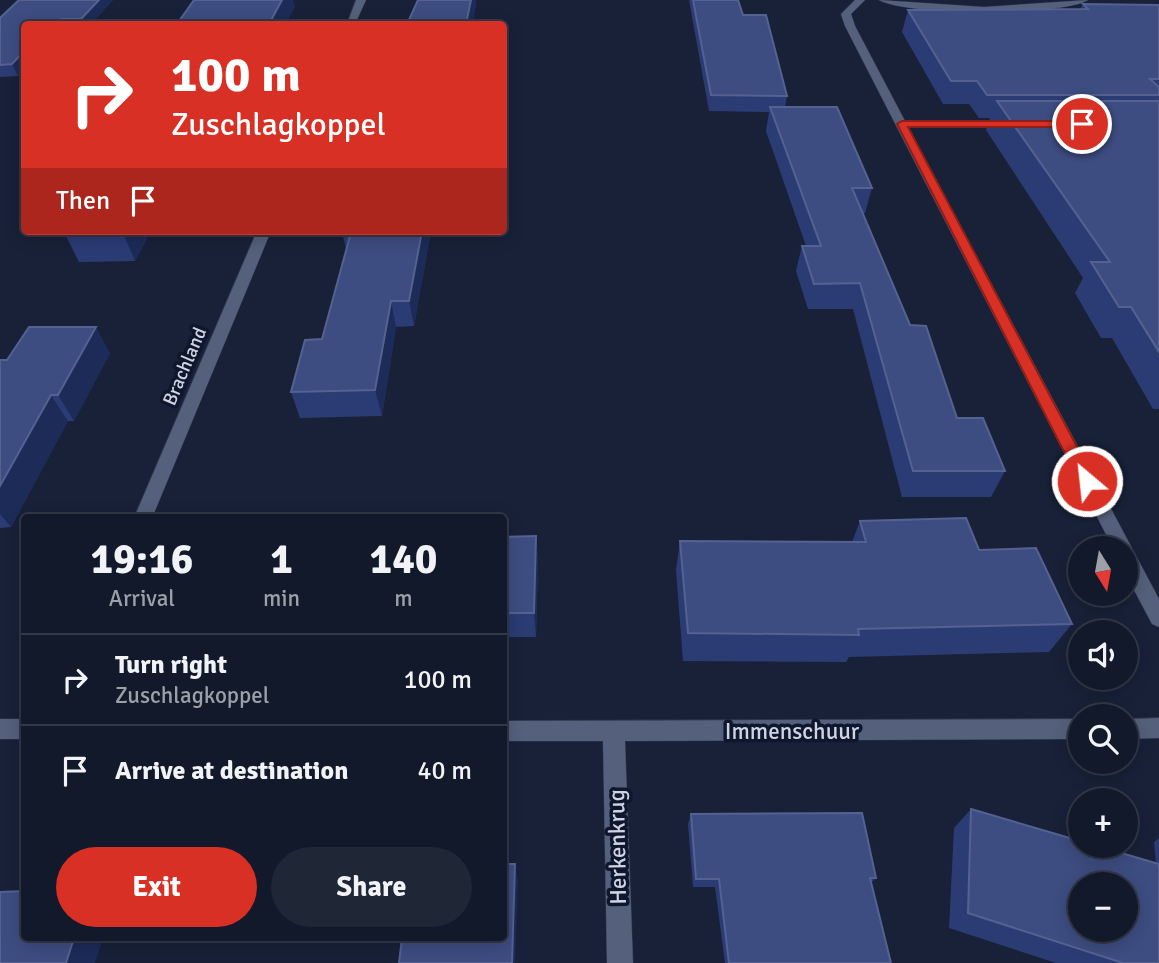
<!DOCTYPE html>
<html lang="en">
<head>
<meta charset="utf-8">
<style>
  body { margin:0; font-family:Signika,sans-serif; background:#1f2636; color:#f1f3f6; height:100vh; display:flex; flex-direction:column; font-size:26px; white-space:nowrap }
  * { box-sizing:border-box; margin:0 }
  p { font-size:23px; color:#9ca0a8 }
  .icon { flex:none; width:38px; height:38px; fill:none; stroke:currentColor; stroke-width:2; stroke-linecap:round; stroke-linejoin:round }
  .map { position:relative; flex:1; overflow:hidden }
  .sheet { position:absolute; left:21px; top:514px; width:486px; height:427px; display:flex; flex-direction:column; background:#12192a; border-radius:7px; box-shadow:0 4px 18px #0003,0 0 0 2px #313847 }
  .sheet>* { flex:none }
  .top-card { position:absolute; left:21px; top:21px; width:486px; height:214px; border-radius:7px; box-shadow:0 4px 18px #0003,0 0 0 2px #313847; background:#d93025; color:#fff; overflow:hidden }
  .needle { width:46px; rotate:169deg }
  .fabs { position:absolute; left:1068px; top:536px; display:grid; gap:14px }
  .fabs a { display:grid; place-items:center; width:70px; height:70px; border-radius:50%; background:#12192a; box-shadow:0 4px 18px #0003,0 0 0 2px #313847; font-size:35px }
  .pin { position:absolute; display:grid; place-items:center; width:60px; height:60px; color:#fff; margin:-30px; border:4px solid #fff; border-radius:50%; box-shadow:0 2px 7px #0007 }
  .me { position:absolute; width:77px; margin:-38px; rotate:332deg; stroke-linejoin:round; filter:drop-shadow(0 0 5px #0008) }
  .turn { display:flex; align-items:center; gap:24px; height:147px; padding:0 35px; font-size:32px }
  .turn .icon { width:91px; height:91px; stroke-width:2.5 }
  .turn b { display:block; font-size:49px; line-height:60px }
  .then { display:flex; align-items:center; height:66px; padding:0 35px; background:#0003; gap:14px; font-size:26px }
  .eta { display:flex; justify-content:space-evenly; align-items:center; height:119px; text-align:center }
  .eta b { font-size:42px; font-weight:800; line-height:49px }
  .action { display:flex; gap:14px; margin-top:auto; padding:14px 35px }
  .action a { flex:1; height:80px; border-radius:42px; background:#d93025; color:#fff; font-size:28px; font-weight:800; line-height:80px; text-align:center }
  .action a+a { background:#1f2636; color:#f1f3f6 }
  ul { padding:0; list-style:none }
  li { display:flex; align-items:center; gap:21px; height:91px; padding:0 35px; border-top:2px solid #313847 }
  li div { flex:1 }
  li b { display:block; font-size:26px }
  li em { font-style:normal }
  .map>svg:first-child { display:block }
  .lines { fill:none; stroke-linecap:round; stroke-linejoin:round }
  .minor-casing { stroke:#343a4e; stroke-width:1 }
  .minor { fill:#55607c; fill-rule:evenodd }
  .wall { fill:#2b3c75 }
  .shaded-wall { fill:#1c2b58 }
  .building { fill:#3d4d81; stroke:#546291; stroke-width:2; fill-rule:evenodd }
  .route { fill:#d93025; stroke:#8d1f18; stroke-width:2 }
  .labels { text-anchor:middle; stroke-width:7; stroke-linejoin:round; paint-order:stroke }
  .street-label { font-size:19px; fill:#ced4e4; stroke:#0f172e }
  .near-street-label { font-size:23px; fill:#ced4e4; stroke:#0f172e }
</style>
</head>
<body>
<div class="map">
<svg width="1159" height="963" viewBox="0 0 1159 963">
  <rect width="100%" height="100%" fill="#182138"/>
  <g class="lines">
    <defs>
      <path id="minor" d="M356,0H366L355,24H347Z
        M855,0H865L851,14L855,26L905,121H1010L1016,124L1010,127H908L1159,599V627L1152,624L1125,573V548H1113L845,26L841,14Z
        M879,0L984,7L1088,0C1062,16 906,16 879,0Z
        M257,231H271L152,518H134Z
        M1159,718V738L1125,739V719Z
        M0,719H24V739H0Z
        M1080,719V739L625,741L633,963H607L603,741H504V721Z"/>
    </defs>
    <!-- minor casing -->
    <use href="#minor" class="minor-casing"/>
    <!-- minor -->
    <use href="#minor" class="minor"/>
  </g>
  <!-- wall -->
  <path class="wall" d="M19,0H113L91,24H24V69L18,76L0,77V18Z
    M689,0H738L743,15L787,96L785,107L872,188L865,213H862L910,325L957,418L1005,471L991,497H902L853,309H808L796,271L802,246H806L766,131L769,112L709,111Z
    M1083,4L1159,5V409H1153L1112,338H1101L1075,293L1083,278L986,130L990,118H979L969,104H943L902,32L908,10L1080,9Z
    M69,231H151L135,261L79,262L66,236Z
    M431,231L414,326L396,327L382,416L300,418L291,392L322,339L346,249L343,236Z
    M110,353L74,421H68L11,527L0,528V360Z
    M860,521L979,550L1072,624L1049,652L849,657L846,662L683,661L676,570L680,541L852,542Z
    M536,536L538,561L536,637H504V537Z
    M971,809L1156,864L1154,842L1159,838V963H1056L949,928L954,828Z
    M691,814L876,878L871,883L891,963H725L715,887H693L688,824Z"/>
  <!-- shaded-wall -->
  <path class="shaded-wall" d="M99,0H113L91,24H83L81,19Z
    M282,0H293L295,7L286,24H269Z
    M471,0H476V5L473,24H466Z
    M61,19L64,24H56Z
    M24,51V69L18,76L12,64Z
    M126,231H151L135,261L124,235Z
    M422,231H431L414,326L409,301Z
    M391,301L396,327L382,416L375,390Z
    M96,327L110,353L74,421L58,395Z
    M51,395L68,421L11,527L0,514V486Z
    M536,536L538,561L536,637L534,613Z
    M515,864L518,880L515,963H512Z
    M74,938H103L95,963H66Z"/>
  <!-- building -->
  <path class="building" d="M19,0H99L81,19H61L56,24H24V51L12,64L0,65V18Z
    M194,0H282L269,24H177Z
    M418,0H471L466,24H396L397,22H408Z
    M693,0H738L743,15H766L787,96L711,95Z
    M1083,4L1159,5V79H1150L1159,87V95H987L977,81H951L908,10L1088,9Z
    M997,101H1159V352L1131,307H1119L1091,262H1110Z
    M770,107H837L872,188H852L910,325L926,326L957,418H983L1005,471H913L860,283L814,284L802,246H821Z
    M69,231H126L124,235L66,236Z
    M344,231H422L409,301H391L375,390L291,392L305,340L322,339L350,236H343Z
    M29,327H96L58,395H51L0,486V360H7Z
    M966,518L979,550L1036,548L1072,624L858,629L859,635L688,633L680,541L866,542L860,521Z
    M536,536L534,613H504V537Z
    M971,809L1080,841V845H1094L1159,864V963H1123L968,913ZM1080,884H1125V929H1080Z
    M862,813L876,878H870L891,963H729L719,879H696L691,814Z
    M504,864H515L512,963H399L402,938H504Z
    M24,891V938H74L66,963H0V892Z"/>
  <!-- route -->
  <path class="route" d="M902,121H1082L1087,124L1082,127H908L1095,481L1092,485L1087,487L1079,481L897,124Z"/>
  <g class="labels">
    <!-- street labels -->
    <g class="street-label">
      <text transform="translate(184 366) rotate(-67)" y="7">Brachland</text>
    </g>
    <!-- near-street labels -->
    <g class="near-street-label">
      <text x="792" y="739">Immenschuur</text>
      <text transform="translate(617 847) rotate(-91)" y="8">Herkenkrug</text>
    </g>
  </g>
</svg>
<div class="fabs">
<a><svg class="needle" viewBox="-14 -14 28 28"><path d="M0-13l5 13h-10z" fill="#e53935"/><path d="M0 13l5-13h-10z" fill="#9ca0a8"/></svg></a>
<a><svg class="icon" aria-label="sound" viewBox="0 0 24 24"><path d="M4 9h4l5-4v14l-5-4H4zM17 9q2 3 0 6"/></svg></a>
<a><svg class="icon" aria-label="search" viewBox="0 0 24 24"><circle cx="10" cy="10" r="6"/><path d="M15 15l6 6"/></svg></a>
<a>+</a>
<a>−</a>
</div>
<div class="pin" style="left:1082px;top:124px;background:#d93025"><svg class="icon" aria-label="arrive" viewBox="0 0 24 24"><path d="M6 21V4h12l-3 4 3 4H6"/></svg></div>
<svg class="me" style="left:1087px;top:481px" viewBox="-20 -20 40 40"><circle r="17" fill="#d93025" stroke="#fff" stroke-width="3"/><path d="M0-11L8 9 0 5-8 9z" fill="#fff"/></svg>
<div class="top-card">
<div class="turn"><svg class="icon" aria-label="right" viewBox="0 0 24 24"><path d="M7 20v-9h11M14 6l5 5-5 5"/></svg><div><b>100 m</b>Zuschlagkoppel</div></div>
<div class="then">Then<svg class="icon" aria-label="arrive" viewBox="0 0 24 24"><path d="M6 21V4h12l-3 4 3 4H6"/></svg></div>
</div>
<section class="sheet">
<div class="eta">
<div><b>19:16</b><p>Arrival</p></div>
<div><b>1</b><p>min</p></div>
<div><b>140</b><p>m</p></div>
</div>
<ul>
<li><svg class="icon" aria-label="right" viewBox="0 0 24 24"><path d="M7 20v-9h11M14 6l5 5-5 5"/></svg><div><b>Turn right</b><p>Zuschlagkoppel</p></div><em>100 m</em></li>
<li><svg class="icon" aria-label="arrive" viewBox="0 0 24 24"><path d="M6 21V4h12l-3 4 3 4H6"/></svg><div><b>Arrive at destination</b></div><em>40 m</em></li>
</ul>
<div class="action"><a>Exit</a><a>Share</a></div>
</section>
</div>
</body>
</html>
